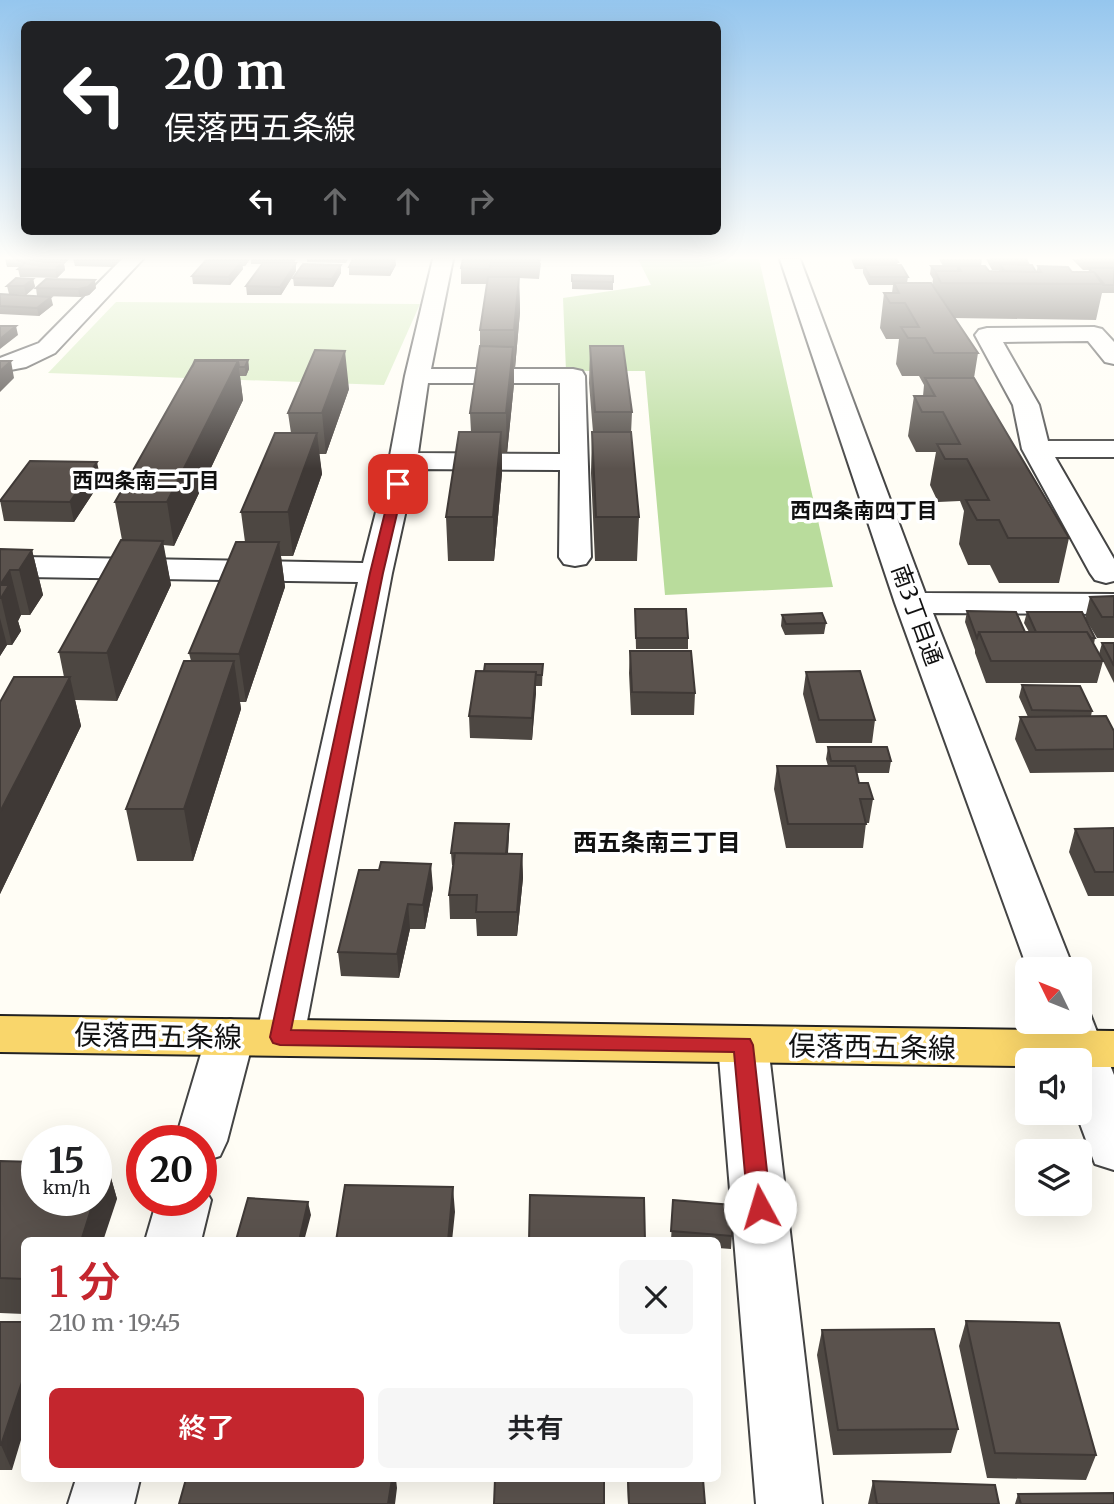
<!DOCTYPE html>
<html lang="ja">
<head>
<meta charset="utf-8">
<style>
  body { margin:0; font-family:Merriweather,"Noto Sans JP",serif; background:#f6f6f6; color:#202124; height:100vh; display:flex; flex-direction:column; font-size:26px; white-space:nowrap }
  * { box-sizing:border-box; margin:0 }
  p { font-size:23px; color:#757577 }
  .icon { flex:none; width:38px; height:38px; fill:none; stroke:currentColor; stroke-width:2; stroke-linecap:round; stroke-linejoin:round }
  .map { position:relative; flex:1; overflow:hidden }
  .side { position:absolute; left:21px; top:1237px; width:700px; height:245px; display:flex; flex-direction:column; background:#fff; border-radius:10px; box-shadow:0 7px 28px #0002 }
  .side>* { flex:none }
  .banner { position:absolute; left:21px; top:21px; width:700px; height:214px; border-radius:10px; box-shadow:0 7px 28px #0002; background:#202124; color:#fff; overflow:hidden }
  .needle { width:46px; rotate:313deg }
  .controls { position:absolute; left:1015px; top:957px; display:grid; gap:14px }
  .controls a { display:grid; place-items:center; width:77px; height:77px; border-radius:10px; background:#fff; box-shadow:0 7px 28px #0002; font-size:35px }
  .speed { position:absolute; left:21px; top:1125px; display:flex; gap:14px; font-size:35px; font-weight:700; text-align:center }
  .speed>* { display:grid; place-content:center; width:91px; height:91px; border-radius:50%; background:#fff; box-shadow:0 7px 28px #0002; line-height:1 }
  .speed small { font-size:18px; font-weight:400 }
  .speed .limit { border:10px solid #d22; background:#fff; color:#111 }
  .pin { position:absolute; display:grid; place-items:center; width:60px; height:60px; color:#fff; margin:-30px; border-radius:14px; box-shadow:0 4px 10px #0006 }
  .me { position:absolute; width:77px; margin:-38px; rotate:354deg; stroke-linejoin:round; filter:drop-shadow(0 0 5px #0008) }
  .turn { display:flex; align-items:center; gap:24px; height:147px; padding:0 28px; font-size:32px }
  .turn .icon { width:91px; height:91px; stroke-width:2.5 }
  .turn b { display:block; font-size:49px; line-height:60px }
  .lanes { display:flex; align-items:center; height:66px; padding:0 28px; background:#0003; justify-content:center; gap:35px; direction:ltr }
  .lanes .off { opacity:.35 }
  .round { display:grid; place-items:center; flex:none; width:74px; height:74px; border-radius:10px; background:#f6f6f6 }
  .summary { display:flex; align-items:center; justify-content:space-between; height:119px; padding:0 28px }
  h1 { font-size:42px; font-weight:600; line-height:52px; color:#c4262e }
  .button { display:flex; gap:14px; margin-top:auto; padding:14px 28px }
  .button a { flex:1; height:80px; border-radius:10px; background:#c4262e; color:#fff; font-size:28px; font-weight:600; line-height:80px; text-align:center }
  .button a+a { background:#f6f6f6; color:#202124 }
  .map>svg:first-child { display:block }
  .green { fill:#d5ebbd }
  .forest { fill:#b9dc9c }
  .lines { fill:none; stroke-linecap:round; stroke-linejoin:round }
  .minor-casing { stroke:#444; stroke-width:4 }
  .major-casing { stroke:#222; stroke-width:4 }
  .minor { fill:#fff; fill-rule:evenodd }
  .major { fill:#f9d66b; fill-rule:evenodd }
  .wall { fill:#4d4742 }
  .shaded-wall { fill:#3f3936 }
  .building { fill:#5a524d; stroke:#3f3936; stroke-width:2 }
  .route { fill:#c4262e; stroke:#7f191e; stroke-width:2 }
  .labels { text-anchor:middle; stroke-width:7; stroke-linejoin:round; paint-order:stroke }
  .far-neighbourhood-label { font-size:21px; font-weight:bold; fill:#111; stroke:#fff }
  .street-label { font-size:23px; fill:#111; stroke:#fff }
  .neighbourhood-label { font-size:24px; font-weight:bold; fill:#111; stroke:#fff }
  .near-street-label { font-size:28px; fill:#111; stroke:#fff }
</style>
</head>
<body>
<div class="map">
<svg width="1114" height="1504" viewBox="0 0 1114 1504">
  <rect width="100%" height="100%" fill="#fffdf5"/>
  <!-- green -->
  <path class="green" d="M116,302L420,304L384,385L48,373Z"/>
  <!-- forest -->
  <path class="forest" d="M638,259H759L833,587L665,595L645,371H566L563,298L651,285Z"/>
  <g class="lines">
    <defs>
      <path id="minor" d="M122,259H143L55,353L26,367L0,372V358L39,343Z
        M433,259H453L431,369H573L582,371L585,376L591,557L586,564L575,566L564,564L559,557L560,470L415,469L392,573L304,1037L297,1050L280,1055L263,1050L256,1037L358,582L26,577L0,585V564L23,557L363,563L389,461L405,376ZM428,383H560V454L418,453Z
        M780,259H800L925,593L1114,594V614L933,613L1074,970H1028L895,603Z
        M1094,327L1102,329L1114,342V364L1105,362L1088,341L1003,342L1039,405L1048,441H1114V457H1055L1114,559V581L1106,583L1095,580L1090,573L1022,449L1013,405L975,335L979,330L987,328Z
        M1080,1007L1088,1009L1114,1075V1170L1095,1164L1076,1113H1080V1060H1059L1047,1022H1080Z
        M230,1019L247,1024L254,1037L227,1141L220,1156L201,1162V1141H175L206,1037L213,1024Z
        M743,1027L760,1032L768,1045L822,1504H756L718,1045L726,1032Z
        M201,1183L211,1200L201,1241H145L157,1200H201Z
        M76,1479H140L134,1504H68Z"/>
      <path id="major" d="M0,1016L1114,1031V1067H1080V1060H1027V1066L0,1052Z"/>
    </defs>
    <!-- minor casing -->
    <use href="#minor" class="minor-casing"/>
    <!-- major casing -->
    <use href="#major" class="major-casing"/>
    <!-- minor -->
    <use href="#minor" class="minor"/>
    <!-- major -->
    <use href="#major" class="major"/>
  </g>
  <!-- wall -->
  <path class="wall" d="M5,259H69L64,264L65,270L57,278L20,277L18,269L21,267H7Z
    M73,259H120L113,267L75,266Z
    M209,259H250L245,266H242L243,269L230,285L193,284L192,276L209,260Z
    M251,259H296L294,263H296V271L281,295H247L246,286L262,264H251Z
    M307,259H348L346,263L307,262Z
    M353,259H395L396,265L390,276L349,275V267Z
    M463,259L541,263L539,279L519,278L520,312L515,368H514V384L507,453H502V473L494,561H448L446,517L471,432L470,413L480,346V330L487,284H461V268Z
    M851,259H896L898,262L897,265L908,277L907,283L932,286L933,279L930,274L931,266H943L939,259H982L981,266L989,271H999V270H992L986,259H1026L1028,263V265L1036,272L1038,266L1072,272H1088L1089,270H1083L1072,259H1114V293H1102L1096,320L954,318L978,353L974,378L1069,538L1059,583H999L990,565H968L959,544L964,511L960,501L938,502L930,485L936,452H916L908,436L914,396H923L924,385L919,376H902L896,364L899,339H886L880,328L884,293H892L893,285H869L863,273V269H855Z
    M341,265V273L333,287L294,286L293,278Z
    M572,275L613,276V290L572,289Z
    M33,279L35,287L26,295L9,294L7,286Z
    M36,288H96L89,295L80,297L41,296L53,305L39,316L0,314V294L37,296Z
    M590,346L632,412L631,434L639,517L637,561H595L591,473L592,432H593L589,383Z
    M248,360L249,369L246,376H240L243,400L174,546L163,545L171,585L117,701L75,700L81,726L0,894V702L64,677L59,652L122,540L115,502L192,367Z
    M349,389L326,454H319L322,474L293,556H281L285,587L246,702H240L241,709L193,861H137L126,809L191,661L189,653L245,542L241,512L291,433L288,413Z
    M101,481L74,522L4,521L0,500Z
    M0,549L32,550L43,595L30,615H21L18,621L21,631L12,645H7L0,656Z
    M1114,596V638H1097L1085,618L1090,597Z
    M635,609L688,638V649H636Z
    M967,611L1025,632H1029L1024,623L1027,612L1095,638L1094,644L1099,654L1102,643H1114V683L1103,661L1097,683H986L975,653V650L965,622Z
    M782,615L826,623L824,634L785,635L781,626Z
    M630,651L695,693L694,715H631L629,673Z
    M543,664L542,686H536L532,740L470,738L469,716L484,671Z
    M806,672L875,720L872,743H816L803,694Z
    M1022,685L1092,711L1091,716L1114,731V772L1030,773L1015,739L1020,717H1028L1019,697Z
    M828,747L891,761L889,773H856L859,783L873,799L869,823H866L863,848H786L774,789L777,766H828L826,759Z
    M509,824L508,854H522L523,878L517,936H477L476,919H450L449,895L453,865H452L451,853Z
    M1114,828V896H1088L1069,852L1075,829Z
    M433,888L425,929H410L399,978L341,976L338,952Z
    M0,1161L107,1164L117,1199L24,1241V1314L0,1313Z
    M673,1200L732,1236L731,1249L718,1248V1241H671Z
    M966,1321L1096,1455L1086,1480L987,1478L959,1346Z
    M0,1322L12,1470H0Z
    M822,1330L958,1429L951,1453L833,1455L817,1355Z
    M627,1479L705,1504H628Z
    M873,1481L999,1504H868Z
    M1018,1494L1114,1504H1015Z"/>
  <!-- shaded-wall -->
  <path class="shaded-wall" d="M60,259H69L64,264L65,270L57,278L55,270L61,264Z
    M112,259H120L113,267Z
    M244,259H250L245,266Z
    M395,259L396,265L390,276V268Z
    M242,261L243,269L230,285L229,277Z
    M296,263V271L281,295L280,287Z
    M341,265V273L333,287L332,279Z
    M519,277L520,312L515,368L514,330Z
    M33,279L35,287L26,295L24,286Z
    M95,280L96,288L89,295L80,297L78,289Z
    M51,297L53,305L39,316L37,308Z
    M16,326L18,335L0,349V339Z
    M513,347L514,384L507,453L506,413Z
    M345,351L349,389L326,454L322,413Z
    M248,360L249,369L246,376L245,367Z
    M11,361L14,378L0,392V371Z
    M238,361L243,400L174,546L167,502Z
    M501,432L502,473L494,561L493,517Z
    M317,433L322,474L293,556L288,512Z
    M97,462L101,481L74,522L70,502Z
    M163,541L171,585L117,701L107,653Z
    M279,542L285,587L246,702L239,654Z
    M32,550L43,595L30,615L19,570Z
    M10,570L21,615L18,621L21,631L12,645L1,598L0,585Z
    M0,618L7,645L0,656Z
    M234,661L241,709L193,861L184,809Z
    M536,672V694L532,740V718Z
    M70,677L81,726L0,894V812Z
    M509,824V836L507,866L506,854Z
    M522,854L523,878L517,936V912Z
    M431,864L433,888L425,929L423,905Z
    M408,904L410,929L399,978L397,954Z
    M107,1164L117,1199L103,1241H81L94,1200H96V1195Z
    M453,1187L455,1212L452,1241H448Z
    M308,1202L311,1215L304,1241H299Z
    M24,1376V1430L12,1470L1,1445Z
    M392,1479H396L397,1488L395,1504H388Z"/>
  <!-- building -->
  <path class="building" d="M353,259H395L390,268L349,267Z
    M463,259H540L539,263H491L489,269L461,268Z
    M855,259H896L898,262L856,261Z
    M992,259H1026L1028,263L994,262Z
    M1081,259H1114V262L1085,263Z
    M206,260L242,261L229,277L192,276Z
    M27,261L63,262L55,270L18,269Z
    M263,263H296L280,287L246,286Z
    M303,264L341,265L332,279L293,278Z
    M1000,264L1032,265L1036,272L1004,271Z
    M864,265H901L908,277H870Z
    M931,266H971H958V271H935Z
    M958,266H985L989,271L1041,272L1038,266L1068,267L1072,272H1094L1104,284L941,283L935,271H961Z
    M1089,268H1114V285H1103L1094,272H1092Z
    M572,275L613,276V282L572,281Z
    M488,277H519L514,330H480Z
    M16,278L33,279L24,286H7Z
    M46,279L95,280L88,287L78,289L36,288Z
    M894,283H931L978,353H934L925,338H908L901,327H919L905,303H890L884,293H899Z
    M0,294L51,297L37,308L0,306Z
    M0,326H16L0,339Z
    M480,346L513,347L506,413H470Z
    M590,346H623L632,412H595Z
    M315,350L345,351L322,413H288Z
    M195,360H248L245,367H239L238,361H195L192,367Z
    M0,361H11L0,371Z
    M195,361H238L167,502H115Z
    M925,378H974L1069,538H1008L999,520H977L966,500H989L967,459H945L937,444H960L943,412H922L914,396H935Z
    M459,432H501L493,517H446Z
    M592,432H631L639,517H596Z
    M275,433H317L288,512H241Z
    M30,461L97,462L70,502L0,501Z
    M121,540L163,541L107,653L59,652Z
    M236,542H279L239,654L189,653Z
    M0,549L32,550L19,570H10L0,585Z
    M0,585H9L1,598H0Z
    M1114,596V617H1102L1090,597Z
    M635,609H686L688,638H636Z
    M967,611L1016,612L1025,632H979L977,638Z
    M1027,612H1082L1095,638H1091L1087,632H1036Z
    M822,613L826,623L786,624L782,615Z
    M979,632H1087L1103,661H991Z
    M1102,643H1114V666Z
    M630,651H691L695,693L632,692Z
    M184,661H234L184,809H126Z
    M485,664H543L542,675H536V672L484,671Z
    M476,671L536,672L532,718L469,716Z
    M860,671L875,720H819L806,672Z
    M14,677H70L0,812V702Z
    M1022,685L1080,686L1092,711L1032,710Z
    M1106,716L1114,731V749L1036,750L1020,717Z
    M828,747H887L891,761H831Z
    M777,766H855L859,783H868L873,799H860L866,824H788Z
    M455,823L509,824L506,854L451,853Z
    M1114,828V872H1095L1075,829Z
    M455,853L522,854L517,912H476L477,895H449Z
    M381,862L431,864L423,905L408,904L397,954L338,952L359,870H379Z
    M0,1161L37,1162V1200H94L81,1241H24V1279L0,1278Z
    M96,1164H107L96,1195Z
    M345,1185L453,1187L448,1241H336Z
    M530,1195L644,1198L645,1241H529Z
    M248,1198L308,1202L299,1241L236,1240Z
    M673,1200L732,1205V1236L671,1231Z
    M966,1321L1059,1323L1096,1455L995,1453Z
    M0,1322H24V1376L1,1445H0Z
    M934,1329L958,1429L838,1430L822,1330Z
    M186,1479H392L388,1504H179Z
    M495,1479H604V1504H494Z
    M628,1479H703L705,1504H629Z
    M873,1481L995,1485L999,1504H877Z
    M1114,1493V1504H1021L1018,1494Z"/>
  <!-- sky -->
  <linearGradient id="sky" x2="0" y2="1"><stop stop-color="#95c6ee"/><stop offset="0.55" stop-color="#fffefa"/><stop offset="1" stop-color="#fffefa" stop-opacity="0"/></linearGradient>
  <rect width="1114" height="469" fill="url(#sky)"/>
  <!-- route -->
  <path class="route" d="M398,480L404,484L383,573L291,1030L750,1039L753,1045L771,1207L768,1213L760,1216L751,1213L748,1207L734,1052L280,1045L273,1043L270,1037L370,573L392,484Z"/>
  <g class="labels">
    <!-- far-neighbourhood labels -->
    <g class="far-neighbourhood-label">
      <text x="146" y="488">西四条南二丁目</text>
      <text x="864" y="518">西四条南四丁目</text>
    </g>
    <!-- street labels -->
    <g class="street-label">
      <text transform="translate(917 615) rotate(70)" y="8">南3丁目通</text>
    </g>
    <!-- neighbourhood labels -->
    <g class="neighbourhood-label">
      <text x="657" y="851">西五条南三丁目</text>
    </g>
    <!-- near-street labels -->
    <g class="near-street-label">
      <text transform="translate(158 1036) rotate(1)" y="10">俣落西五条線</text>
      <text transform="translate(872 1047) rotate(1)" y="10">俣落西五条線</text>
    </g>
  </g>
</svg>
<div class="controls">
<a><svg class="needle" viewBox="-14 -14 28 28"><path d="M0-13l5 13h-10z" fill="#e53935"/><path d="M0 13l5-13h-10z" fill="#757577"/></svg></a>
<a><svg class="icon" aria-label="sound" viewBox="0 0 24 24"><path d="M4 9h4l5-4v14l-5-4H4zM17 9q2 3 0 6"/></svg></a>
<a><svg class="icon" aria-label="layers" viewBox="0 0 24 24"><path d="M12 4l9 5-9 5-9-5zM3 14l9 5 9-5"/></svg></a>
</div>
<div class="speed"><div>15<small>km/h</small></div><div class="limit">20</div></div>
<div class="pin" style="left:398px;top:484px;background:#d93025"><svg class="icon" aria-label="arrive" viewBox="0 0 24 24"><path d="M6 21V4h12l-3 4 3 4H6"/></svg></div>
<svg class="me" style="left:760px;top:1207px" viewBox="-20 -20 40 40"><circle r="19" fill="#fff"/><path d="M0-13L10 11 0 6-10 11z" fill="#c4262e"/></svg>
<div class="banner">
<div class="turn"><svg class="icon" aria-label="left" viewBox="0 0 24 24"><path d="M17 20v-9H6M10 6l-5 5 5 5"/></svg><div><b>20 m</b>俣落西五条線</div></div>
<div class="lanes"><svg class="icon" aria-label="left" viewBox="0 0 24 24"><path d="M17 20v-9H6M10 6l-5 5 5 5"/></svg><svg class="icon off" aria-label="ahead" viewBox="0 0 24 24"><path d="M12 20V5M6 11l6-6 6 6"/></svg><svg class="icon off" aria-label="ahead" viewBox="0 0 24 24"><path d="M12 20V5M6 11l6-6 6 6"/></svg><svg class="icon off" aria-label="right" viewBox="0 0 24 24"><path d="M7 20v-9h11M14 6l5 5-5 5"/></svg></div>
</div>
<section class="side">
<div class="summary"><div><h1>1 分</h1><p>210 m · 19:45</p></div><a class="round"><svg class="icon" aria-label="close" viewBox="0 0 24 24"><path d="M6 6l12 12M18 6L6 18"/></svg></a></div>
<div class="button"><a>終了</a><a>共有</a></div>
</section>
</div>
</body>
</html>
